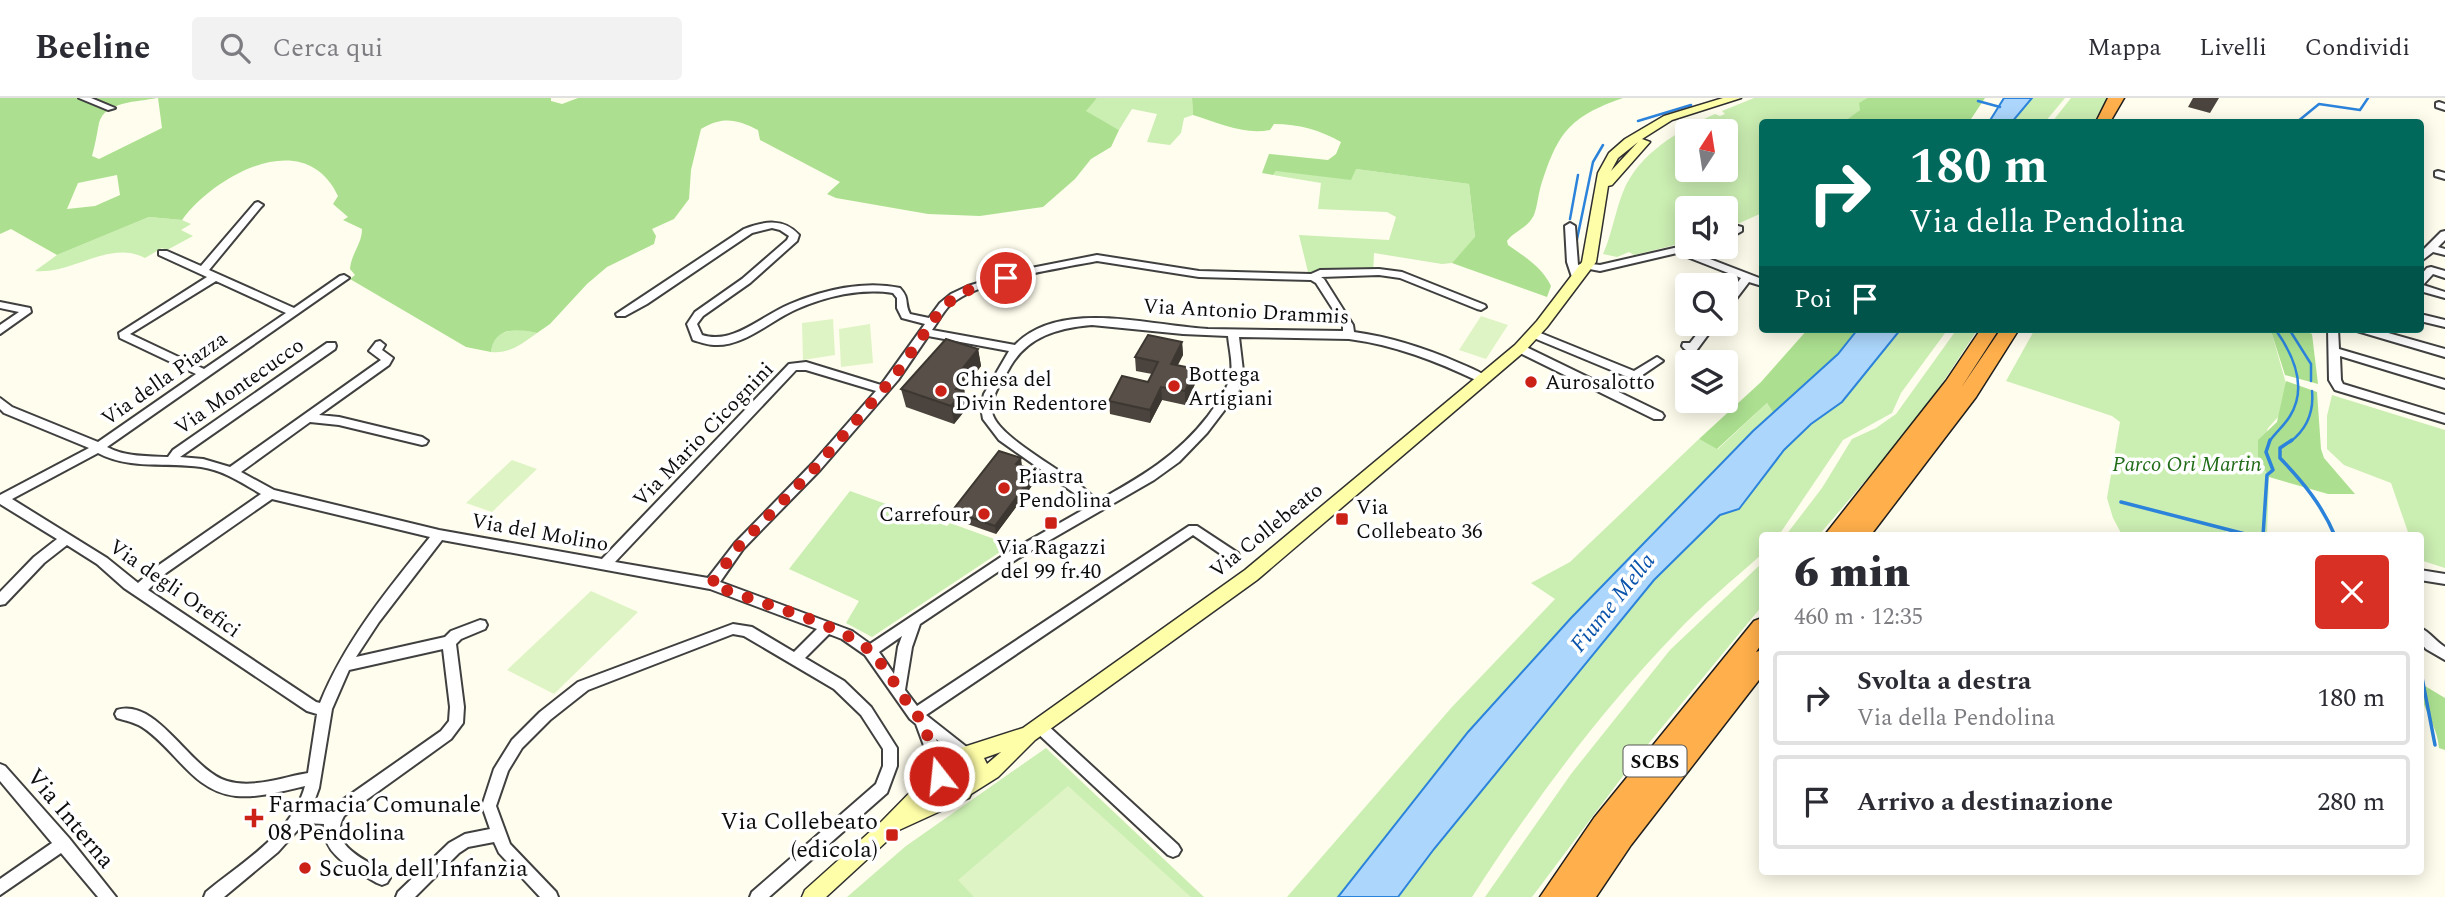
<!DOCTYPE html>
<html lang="it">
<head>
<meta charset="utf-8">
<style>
  body { margin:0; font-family:Spectral,serif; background:#f2f2f3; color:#2b2b33; height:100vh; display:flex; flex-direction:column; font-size:26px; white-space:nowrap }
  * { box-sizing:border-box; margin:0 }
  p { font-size:23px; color:#7c7c81 }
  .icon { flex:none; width:38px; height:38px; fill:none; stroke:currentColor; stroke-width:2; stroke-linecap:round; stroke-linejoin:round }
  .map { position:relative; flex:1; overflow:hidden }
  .sheet { position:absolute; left:1759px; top:434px; width:665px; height:343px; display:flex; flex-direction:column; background:#fff; border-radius:7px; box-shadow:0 4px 18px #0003 }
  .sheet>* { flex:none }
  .banner { position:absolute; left:1759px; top:21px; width:665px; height:214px; border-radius:7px; box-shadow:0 4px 18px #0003; background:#00695c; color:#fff; overflow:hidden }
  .needle { width:46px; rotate:12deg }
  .fabs { position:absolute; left:1675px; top:21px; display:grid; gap:14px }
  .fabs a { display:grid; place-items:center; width:63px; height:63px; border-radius:7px; background:#fff; box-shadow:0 4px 18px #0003; font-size:35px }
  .pin { position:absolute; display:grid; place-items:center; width:60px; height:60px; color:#fff; margin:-30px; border:4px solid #fff; border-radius:50%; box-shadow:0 2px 7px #0007 }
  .me { position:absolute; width:77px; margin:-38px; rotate:344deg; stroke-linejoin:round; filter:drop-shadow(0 0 5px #0008) }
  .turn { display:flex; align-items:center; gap:24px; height:147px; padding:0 35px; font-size:32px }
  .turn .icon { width:91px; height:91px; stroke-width:2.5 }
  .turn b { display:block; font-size:49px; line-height:60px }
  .then { display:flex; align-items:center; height:66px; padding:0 35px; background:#0003; gap:14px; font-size:26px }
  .round { display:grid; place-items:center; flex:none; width:74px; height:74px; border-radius:7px; background:#f2f2f3 }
  .headline { display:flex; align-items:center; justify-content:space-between; height:119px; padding:0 35px }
  h1 { font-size:42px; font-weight:800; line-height:52px }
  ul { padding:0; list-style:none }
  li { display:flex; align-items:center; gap:21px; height:94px; margin:0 14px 10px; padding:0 21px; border:4px solid #e1e1e2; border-radius:7px }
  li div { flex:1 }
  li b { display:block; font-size:26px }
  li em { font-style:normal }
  header { display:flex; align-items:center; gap:42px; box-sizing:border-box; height:98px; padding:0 35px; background:#fff; border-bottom:2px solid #e1e1e2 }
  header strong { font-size:33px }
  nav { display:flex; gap:38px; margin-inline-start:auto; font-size:24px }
  .search { width:490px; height:63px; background:#f2f2f3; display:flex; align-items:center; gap:18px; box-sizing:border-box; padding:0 24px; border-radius:7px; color:#7c7c81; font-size:26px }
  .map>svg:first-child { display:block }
  .green { fill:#cbeeb2; fill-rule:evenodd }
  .forest { fill:#ace090; fill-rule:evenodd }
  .pitch { fill:#dff4c5 }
  .water { fill:#acd6fc; stroke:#2b83db; stroke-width:2 }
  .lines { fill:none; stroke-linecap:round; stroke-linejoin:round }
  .stream-far1 { stroke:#2b83db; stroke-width:2.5 }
  .stream { stroke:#2b83db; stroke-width:3.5 }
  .street-casing { stroke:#404040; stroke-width:4 }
  .secondary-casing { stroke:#2f2f2f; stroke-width:3 }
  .highway-casing { stroke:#1e1e1e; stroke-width:3 }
  .street { fill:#fff; fill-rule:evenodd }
  .secondary { fill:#fffea8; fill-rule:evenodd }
  .highway { fill:#ffaf4b; fill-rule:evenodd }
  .wall { fill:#4b443e }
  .shaded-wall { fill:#3d3732 }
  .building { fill:#574f48; stroke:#3d3732; stroke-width:2 }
  .route { stroke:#cb2117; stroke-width:12; stroke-dasharray:0 21.6 }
  .poi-dot { fill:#cb2117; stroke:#fff; stroke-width:2.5 }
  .labels { text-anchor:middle; stroke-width:7; stroke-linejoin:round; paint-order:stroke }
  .shield { fill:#fff; stroke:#565656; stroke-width:2 }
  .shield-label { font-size:19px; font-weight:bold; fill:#0d0d0d }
  .street-label { font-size:21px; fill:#0d0d0d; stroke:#fff }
  .poi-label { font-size:21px; fill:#0d0d0d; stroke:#fff; text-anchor:start }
  .park-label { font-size:21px; font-style:italic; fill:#206b17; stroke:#fff }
  .water-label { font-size:23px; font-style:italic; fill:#0a54ab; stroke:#fff }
  .near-poi-label { font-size:24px; fill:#0d0d0d; stroke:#fff; text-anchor:start }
  .near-street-label { font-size:24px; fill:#0d0d0d; stroke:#fff }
</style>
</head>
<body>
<header>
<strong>Beeline</strong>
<div class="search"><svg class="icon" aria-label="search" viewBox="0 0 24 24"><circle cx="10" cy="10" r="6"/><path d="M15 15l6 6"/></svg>Cerca qui</div>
<nav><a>Mappa</a><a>Livelli</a><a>Condividi</a></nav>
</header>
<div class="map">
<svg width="2445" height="799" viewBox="0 0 2445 799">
  <rect width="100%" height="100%" fill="#fffded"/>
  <!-- green -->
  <path class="green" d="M1097,0H1192L1193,17L1184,20L1181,35L1170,47L1147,44L1157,16L1132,11L1119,32L1085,13Z
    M1754,0H1867L1860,5V12L1846,24H1762V115L1726,131V110H1687V144L1634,157L1629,154L1617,159L1603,156C1612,136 1615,114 1623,94C1638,56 1679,32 1715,16L1720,18L1725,16L1722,13ZM1687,33H1726V72H1687Z
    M2032,0H2065L2045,24H2012Z
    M2071,0H2107L2094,24H2052Z
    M1356,71L1469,86L1475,140L1452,165L1442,166L1374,155L1373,177L1308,174L1299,137L1389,142L1396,119L1387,114L1318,111L1321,85L1273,77L1276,73Z
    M149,119L182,122L191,126L181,132L193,138L167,152L162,150L145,160C110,141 72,177 35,173L57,157Z
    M518,231L537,235C522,246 509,256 491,254C493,237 502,234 518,231Z
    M1901,231H1948L1901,295L1892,315L1843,342L1779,437L1762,438V456C1733,482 1702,507 1675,536C1598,616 1532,706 1472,799H1398L1434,751L1654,482L1720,417L1739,411L1784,352L1811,326L1842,304Z
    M1957,231H1978L1939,290L1888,356L1819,437H1786L1822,390L1852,341L1876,330L1896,316Z
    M2035,231H2268L2272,236L2287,289L2279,318L2268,330L2258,361L2269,379L2267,437H2245L2226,433V438L2122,437L2113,420L2107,400L2120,324L2112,318L2006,283Z
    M2332,297L2445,332V470L2420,462V438L2409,437L2391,385L2344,367L2327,351V318Z
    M1767,305L1774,316L1571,520L1468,634L1338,799H1287L1452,609L1555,501L1531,485L1570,464L1699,341L1718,351Z
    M850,393L947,428L950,425L997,442L1006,450L872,539L846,525L859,503L789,471Z
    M1762,465V508L1635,662L1532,799H1485L1571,676L1670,552Z
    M1046,650L1204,799H847L906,748Z"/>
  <!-- forest -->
  <path class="forest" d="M0,0H157C138,4 105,3 99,25C97,36 95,47 92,58L99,61L162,30L158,0H551V3L562,6L578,0H1097L1086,13L1119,32L1111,49L1091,61L1075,81L1043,109L980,118L928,116L836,100L827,96L840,84L760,42L758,32C737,21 722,18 701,31L691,72L689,101L674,121L652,131L656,138L654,146L607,169L587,186L550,226L537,235C517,230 494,229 491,254L466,249L350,181L355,177L350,171C351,156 362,146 362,131L343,122L348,119L333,106L338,98C305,27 215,77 182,122L149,119L57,157L11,131L0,136ZM117,77L120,97L95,108L67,111L78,85Z
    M1192,0H1623C1568,19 1557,36 1540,91C1538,99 1537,109 1534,117C1528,130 1514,133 1507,143L1508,147C1525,159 1542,169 1551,188L1547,199L1452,165L1475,139L1469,86L1356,71L1351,82L1276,73L1273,77L1262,75L1269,56L1328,62L1336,56L1341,44C1320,32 1299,26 1274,26L1270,32C1244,37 1218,25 1193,17Z
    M1867,0H1985L1969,24H1844L1860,12L1859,5Z
    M1808,231H1858L1838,256L1774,316L1767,305L1717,351L1699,341L1761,284Z
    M2268,231H2302L2312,236L2318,286L2285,277L2272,236Z
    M2286,283L2317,294L2321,351L2324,360L2355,396H2328L2269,379L2258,361V342L2277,324Z
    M2420,585L2445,600V652L2439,650C2437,624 2420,611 2420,585Z"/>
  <!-- pitch -->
  <path class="pitch" d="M1481,218L1508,227L1486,261L1459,252Z
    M833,221L835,257L803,262L802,225Z
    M870,226L873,265L841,269L839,231Z
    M512,362L537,371L492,414L466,405Z
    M591,493L638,514L554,596L507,572Z
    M1068,688L1191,799H974L958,782Z"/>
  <!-- water -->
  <path class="water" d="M2004,0H2032L2012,24H1989Z
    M1858,231H1901L1842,304L1811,326L1784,352L1739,411L1720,417L1654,482L1434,751L1398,799H1338L1468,634L1571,520L1753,333L1838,256Z"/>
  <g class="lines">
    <!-- stream-far1 -->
    <path class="stream-far1" d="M1978,3L2000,9
      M1638,23L1691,7
      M2297,24L2319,6L2360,12L2368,0
      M1570,121L1578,77
      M1576,146L1593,64L1603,47
      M2289,231L2311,266V283
      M2269,344C2275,335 2284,328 2290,318C2308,289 2293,256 2275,231
      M2290,344C2307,331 2314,314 2312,293"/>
    <!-- stream -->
    <path class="stream" d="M2292,342L2280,350V360C2303,384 2322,407 2335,438
      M2121,404L2253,438
      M2263,438L2267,377L2273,372L2266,354L2270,342
      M2420,569L2435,647"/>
    <defs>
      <path id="street" d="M79,0H91L115,10L108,12Z
        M2439,4L2445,6V12L2436,9V5Z
        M2438,73L2445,75V81L2435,78V74Z
        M258,104L263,107L261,109L209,172L294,210L340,178L344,177L349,180L107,349C125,359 148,358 168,359L173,352L327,245H335L336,248L335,251L180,359L203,361L230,369L381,262L369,253L376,244L380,243L385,247L382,252L393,260L389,267L319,317L339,319L422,339L428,343L426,346L422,347L339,327L310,324L241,374L274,392L439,432L602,461L789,266L806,264L881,287L925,226L902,220L897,210V200L893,195C861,190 826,198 797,211C771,222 744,249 714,247C707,247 700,244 693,242L687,226L695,214L742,181L787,142L789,138L780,132L772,130L752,135L647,206L625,218H617L616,216L744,131C764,123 784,120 799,137L797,143L750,185L703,218L697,226L702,237C733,247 761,218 790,206C823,192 864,182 900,190C910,201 904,204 910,216L929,220L940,205L951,196L968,188L1021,172L1097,157L1199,173L1311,176L1320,172L1379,171L1402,174L1485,207L1486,209L1481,212L1477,211L1400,180L1379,177L1321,179L1324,181L1353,227L1354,234C1390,239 1425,250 1459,265C1468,269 1480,273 1488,280L1486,283H1478C1436,263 1395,247 1349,241L1239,239L1243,273L1236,297L1207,335L1179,364L1154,382L1017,461L920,526L912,549L905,592L917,608L1189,428H1197L1238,455L1239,458L1238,461H1228L1193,437L926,617L973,654L975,658L973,662L968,664L963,662L936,641L947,672L945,676L940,678L935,676L933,672L916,626L910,621L865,557L842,541L829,536L805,560L844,583L871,609L897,650V668L887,695L769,799H750L752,794L876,686L883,668V651L861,617L834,591L744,538L733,536L588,592L550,622L522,650L508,673L496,708L510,746L556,794L558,799H540L499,755L494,744L468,749L459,755L415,799H396L398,794L449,745L465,736L490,731L482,708L494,671L512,642L540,614L578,584L733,526L752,529L794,554L817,531L710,491L442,442L379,524L356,559L445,539L451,533L480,522L485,523L487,527L485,531L461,541L456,546L464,609L463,625L451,641L344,718C327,748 366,762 387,775L390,780L387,785L382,787L377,785C354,771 321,757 324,726L304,725L278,754L224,799H204L206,794C242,764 292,736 305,688C283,693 259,700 236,698C193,694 175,650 142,629C134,624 126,623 117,620L115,616L117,612C157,599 191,673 227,683C253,691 283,679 308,675L317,616L307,613L124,490L97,466L67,447L44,465L5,506L0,507V494L34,459L57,441L0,406V397L89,350L4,315L0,311V300L12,309L98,344L196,276L120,240L119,235L207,179L159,157V153H167L201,168L255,105ZM1097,163L1199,179L1311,182L1316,185L1343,227V233C1298,232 1253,232 1208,231C1151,228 1060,200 1015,247L932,232C937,225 942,216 948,209C972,183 1061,170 1097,163ZM216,183L286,215L204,271L130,236ZM1092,227L1183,236L1228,238C1229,250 1233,264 1231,276C1227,293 1218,304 1208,318C1176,359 1142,378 1098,403C1092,398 1087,393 1082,389C1062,372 996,338 992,314C990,298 1003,282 1010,269C1028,238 1058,230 1092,227ZM928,238L1009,253L984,296L981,309L983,321L999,342L1074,395L1088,409L1007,455L870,546L852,533L720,484L743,451L820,372L898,282ZM796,272H806L876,293L812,366L735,445L708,480L615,464ZM98,355C130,372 167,364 201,369C223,372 242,385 261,396L156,469L138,485L107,460L12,401ZM272,401L430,439C388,491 345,543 320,605L316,604L148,492L166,475ZM902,538L898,549L894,576L879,554ZM443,551L450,609L449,623L441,633L334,708L331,713L311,712L319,690L332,611L349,572Z
        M1570,125L1575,128L1578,167L1583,165L1600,167L1687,147V149H1697L1689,153L1762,181V188L1749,184L1730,209L1726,210V200L1741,180L1677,155L1600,173L1579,169L1581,177L1580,179H1572L1567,164L1565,128Z
        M1738,128L1742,129V133L1726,142V135Z
        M2445,133V142L2438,149L2445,151V157L2433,154L2420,164V155L2441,134Z
        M2431,169L2445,173V180L2433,176L2423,187L2445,194V200L2420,193V178L2427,170Z
        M0,204L30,210L31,214L0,236V227L19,214L0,210Z
        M2420,216L2445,222V229L2420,223Z
        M1705,226H1716L1696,253C1691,254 1685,253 1682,248L1683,245H1690Z
        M2328,231H2338L2339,251L2445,282V290L2340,258L2341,282L2343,286L2445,317V325L2335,292L2329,282Z
        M2356,231H2374L2445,251V259L2357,233Z
        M1533,232L1634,273L1657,259L1663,263L1635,282L1529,238L1528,236Z
        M1520,246L1662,315L1664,318L1662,321H1654L1516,253L1515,250Z
        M2420,472L2445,476V486L2420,482Z
        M2420,530C2429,533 2436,544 2445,549V562L2426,551L2420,544Z
        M1040,623L1045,625L1178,747L1181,752L1178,757L1173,759L1168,757L1035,633L1033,629L1035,625Z
        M0,666L5,668L69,740L116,799H98L61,755L0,797V781L52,745L0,683Z"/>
      <path id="secondary" d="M1723,0H1741L1672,22L1642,41L1650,44L1612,87L1608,88L1596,164L1547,229L1525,253L1257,482L1035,642L998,679L971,696L969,700L899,732L826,799H802L805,792L882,723L932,672L942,656L1023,630L1245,472L1515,247L1537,223L1582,164L1598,75L1609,55L1625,41L1664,18ZM1638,44L1611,73L1618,60ZM1001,654L987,666L984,660ZM962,666L970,670L969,678L953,684L949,679L955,668ZM937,693L940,696L929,700Z"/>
      <path id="highway" d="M2108,0H2124L2110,24H2096Z
        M1981,231H1999L1961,290L2001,231H2019L1976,299L1870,438H1824L1946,283Z
        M1762,520V545L1756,554L1762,552V578L1631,747L1596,799H1540L1594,720L1754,523Z"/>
    </defs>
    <!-- street casing -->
    <use href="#street" class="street-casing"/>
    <!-- secondary casing -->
    <use href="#secondary" class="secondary-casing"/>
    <!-- highway casing -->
    <use href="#highway" class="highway-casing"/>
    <!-- street -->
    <use href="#street" class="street"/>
    <!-- secondary -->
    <use href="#secondary" class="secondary"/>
    <!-- highway -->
    <use href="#highway" class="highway"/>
  </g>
  <!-- wall -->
  <path class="wall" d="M2193,0H2219L2210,15L2188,9Z
    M1182,244L1183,257L1177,267L1196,271V284L1185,307L1162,302L1150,325L1110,316L1109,303L1148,284L1152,276L1136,273L1135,259Z
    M978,251L981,268L964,291L967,310L954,326L906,309L901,291Z
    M1022,368L1036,373L1037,381L996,436L953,421L952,413Z"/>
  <!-- shaded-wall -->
  <path class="shaded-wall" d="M1182,244L1183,257L1172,279L1171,266Z
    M978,251L981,268L964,291L967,310L954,326L951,308L954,281Z
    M1196,271V284L1185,307V293Z
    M1161,289L1162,302L1150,325V312Z
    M1021,360L1022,368L1017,374L1016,366Z
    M1036,373L1037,381L996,436L995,428Z"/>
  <!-- building -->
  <path class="building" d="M1148,237L1182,244L1171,266L1196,271L1185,293L1161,289L1150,312L1109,303L1122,278L1148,284L1158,264L1135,259Z
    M946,241L978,251L954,281L962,284L956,291L963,293L951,308L901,291Z
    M999,353L1021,360L1016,366L1036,373L995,428L952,413Z"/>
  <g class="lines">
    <!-- route -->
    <path class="route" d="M939,678L940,672L921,620L915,617C901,596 888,572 871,554C844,526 750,503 711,486L739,448L816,369L894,279L944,207L972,190L1006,180"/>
  </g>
  <!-- markers -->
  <g class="poi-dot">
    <circle cx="1531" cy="284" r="7"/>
    <circle cx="1174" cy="288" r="7"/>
    <circle cx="941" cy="293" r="7"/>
    <circle cx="1004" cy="390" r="7"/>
    <circle cx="984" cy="416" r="7"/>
    <rect x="1335" y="414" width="14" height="14" rx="3.5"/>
    <rect x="1044" y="418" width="14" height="14" rx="3.5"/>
    <path d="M250.5 709.5h7v7h7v7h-7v7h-7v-7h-7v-7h7z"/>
    <rect x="885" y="730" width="14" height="14" rx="3.5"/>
    <circle cx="305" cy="770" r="7"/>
  </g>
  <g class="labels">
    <!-- shield labels -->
    <rect class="shield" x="1623.5" y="647.5" width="63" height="31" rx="5"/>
    <g class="shield-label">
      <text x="1655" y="670">SCBS</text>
    </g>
    <!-- street labels -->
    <g class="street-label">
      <text transform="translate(1246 213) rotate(3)" y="7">Via Antonio Drammis</text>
      <text transform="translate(164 280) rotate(-35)" y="7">Via della Piazza</text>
      <text transform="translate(239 288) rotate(-35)" y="7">Via Montecucco</text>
      <text transform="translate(703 336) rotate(-46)" y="7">Via Mario Cicognini</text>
      <text transform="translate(1266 432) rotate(-39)" y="7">Via Collebeato</text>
      <text transform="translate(540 434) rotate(10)" y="7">Via del Molino</text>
      <text transform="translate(175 490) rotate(35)" y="7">Via degli Orefici</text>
    </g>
    <!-- poi labels -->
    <g class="poi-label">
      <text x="1188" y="283">Bottega<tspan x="1188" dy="24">Artigiani</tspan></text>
      <text x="955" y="288">Chiesa del<tspan x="955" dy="24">Divin Redentore</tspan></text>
      <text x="1545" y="291">Aurosalotto</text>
      <text x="1018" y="385">Piastra<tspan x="1018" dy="24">Pendolina</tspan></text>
      <text x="1356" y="416">Via<tspan x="1356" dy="24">Collebeato 36</tspan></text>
      <text x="970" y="423" text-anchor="end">Carrefour</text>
      <text x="1051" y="456" text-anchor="middle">Via Ragazzi<tspan x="1051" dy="24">del 99 fr.40</tspan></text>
    </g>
    <!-- park labels -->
    <g class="park-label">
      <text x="2187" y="373">Parco Ori Martin</text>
    </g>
    <!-- water labels -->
    <g class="water-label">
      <text transform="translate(1612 504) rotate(-51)" y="8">Fiume Mella</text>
    </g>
    <!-- near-poi labels -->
    <g class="near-poi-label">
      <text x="268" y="714">Farmacia Comunale<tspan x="268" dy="28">08 Pendolina</tspan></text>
      <text x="878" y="731" text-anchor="end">Via Collebeato<tspan x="878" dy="28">(edicola)</tspan></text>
      <text x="319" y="778">Scuola dell'Infanzia</text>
    </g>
    <!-- near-street labels -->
    <g class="near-street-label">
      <text transform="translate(71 720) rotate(50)" y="8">Via Interna</text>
    </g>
  </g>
</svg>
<div class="fabs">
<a><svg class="needle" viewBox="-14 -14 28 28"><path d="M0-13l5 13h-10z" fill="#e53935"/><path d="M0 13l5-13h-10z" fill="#7c7c81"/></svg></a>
<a><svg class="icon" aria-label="sound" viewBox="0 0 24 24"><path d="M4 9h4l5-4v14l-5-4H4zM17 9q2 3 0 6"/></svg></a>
<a><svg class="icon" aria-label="search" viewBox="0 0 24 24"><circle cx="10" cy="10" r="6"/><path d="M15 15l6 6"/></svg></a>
<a><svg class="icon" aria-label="layers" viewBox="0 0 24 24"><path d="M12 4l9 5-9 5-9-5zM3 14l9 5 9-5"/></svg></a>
</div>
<div class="pin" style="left:1006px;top:180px;background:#d93025"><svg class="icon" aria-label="arrive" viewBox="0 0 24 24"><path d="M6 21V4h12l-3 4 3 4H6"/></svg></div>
<svg class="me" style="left:939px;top:678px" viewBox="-20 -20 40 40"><circle r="17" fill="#cb2117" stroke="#fff" stroke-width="3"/><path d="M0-11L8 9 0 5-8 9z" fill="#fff"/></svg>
<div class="banner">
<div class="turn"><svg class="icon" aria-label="right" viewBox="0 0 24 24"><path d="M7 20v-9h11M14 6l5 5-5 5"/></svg><div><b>180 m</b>Via della Pendolina</div></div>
<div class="then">Poi<svg class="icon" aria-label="arrive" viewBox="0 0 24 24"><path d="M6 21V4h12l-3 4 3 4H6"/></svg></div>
</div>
<section class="sheet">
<div class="headline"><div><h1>6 min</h1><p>460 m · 12:35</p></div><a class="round" style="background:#d93025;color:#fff"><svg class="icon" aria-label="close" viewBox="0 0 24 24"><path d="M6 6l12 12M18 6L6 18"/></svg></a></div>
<ul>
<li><svg class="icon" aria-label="right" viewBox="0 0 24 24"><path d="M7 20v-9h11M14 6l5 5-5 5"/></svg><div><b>Svolta a destra</b><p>Via della Pendolina</p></div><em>180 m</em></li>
<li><svg class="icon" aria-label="arrive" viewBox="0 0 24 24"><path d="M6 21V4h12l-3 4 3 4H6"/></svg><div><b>Arrivo a destinazione</b></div><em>280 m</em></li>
</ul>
</section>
</div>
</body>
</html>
